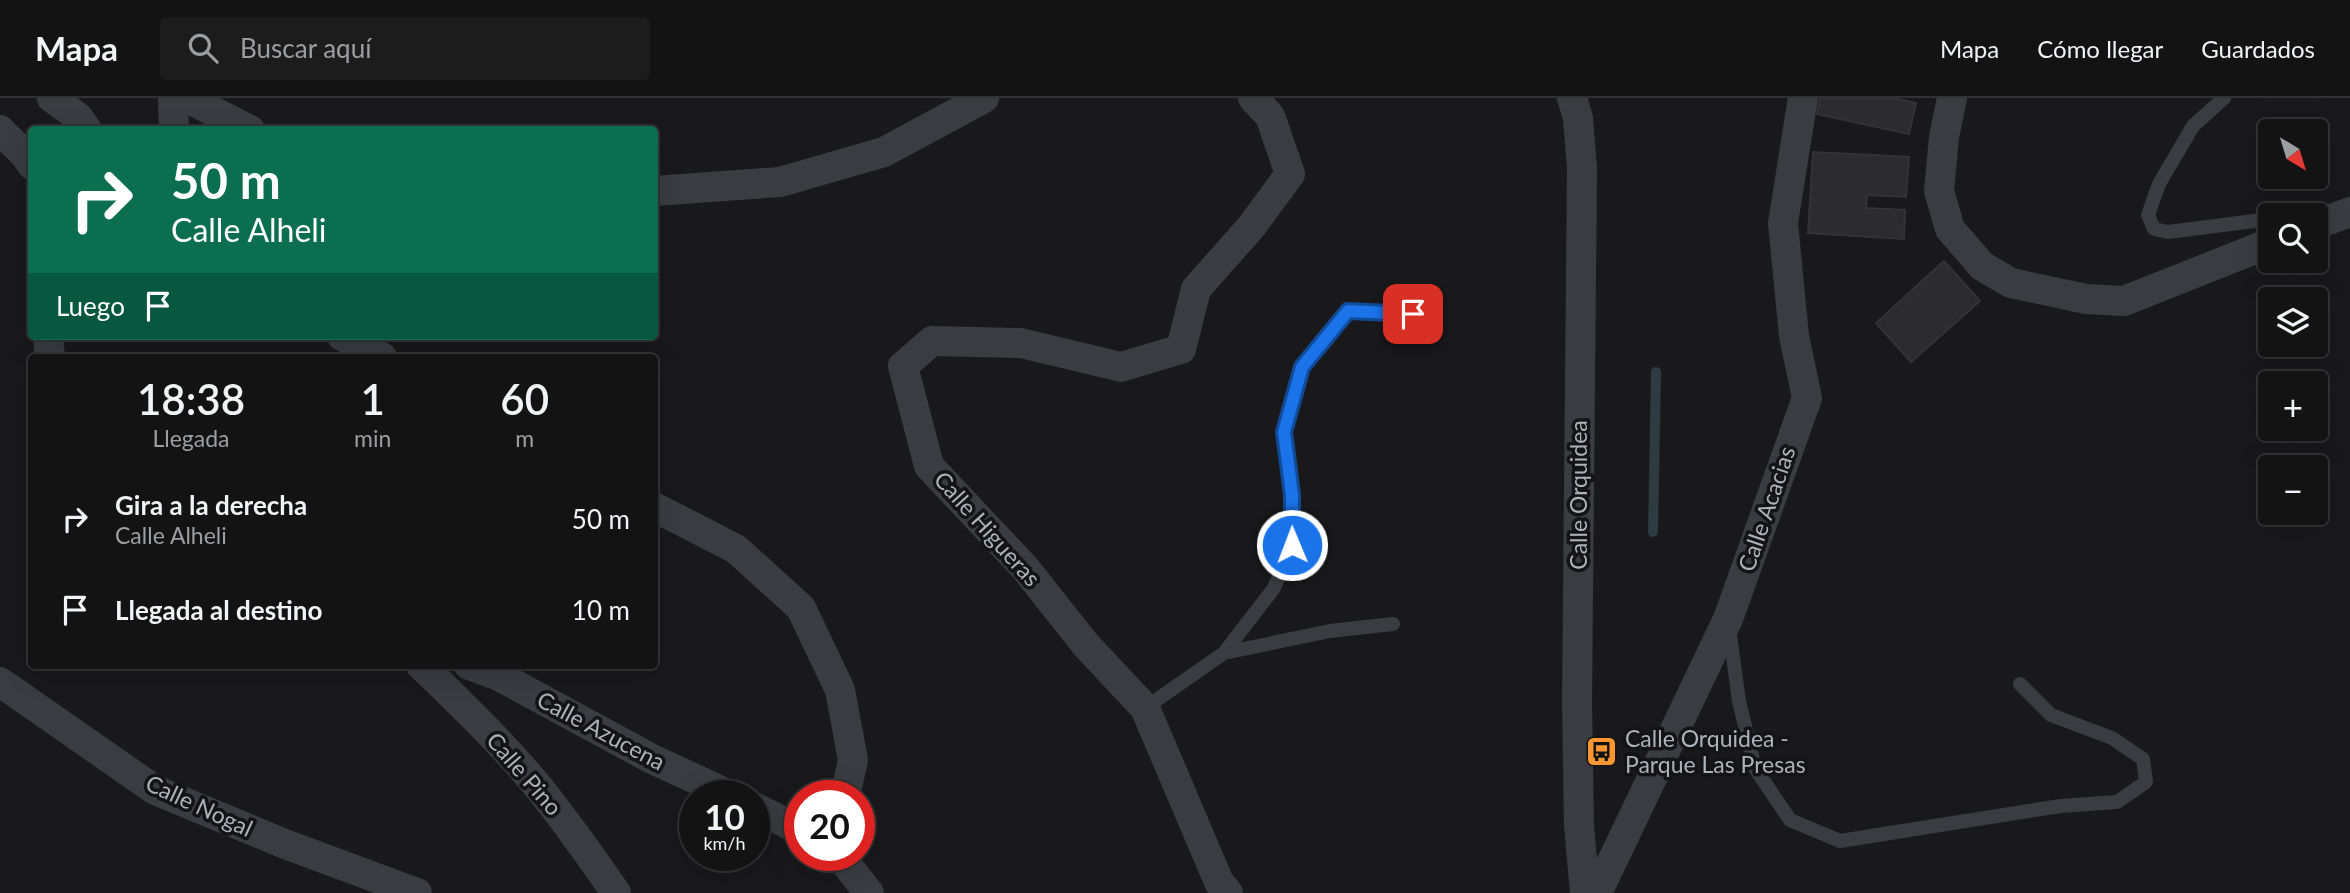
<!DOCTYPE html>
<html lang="es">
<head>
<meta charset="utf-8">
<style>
  body { margin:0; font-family:Lato,sans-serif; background:#1c1c1d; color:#f1f3f6; height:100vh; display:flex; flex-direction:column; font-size:26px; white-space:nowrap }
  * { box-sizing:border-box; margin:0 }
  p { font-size:23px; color:#9d9ea0 }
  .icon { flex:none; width:38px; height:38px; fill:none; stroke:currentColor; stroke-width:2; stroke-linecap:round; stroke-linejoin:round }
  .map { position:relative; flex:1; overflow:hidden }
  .side { position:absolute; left:28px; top:256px; width:630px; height:315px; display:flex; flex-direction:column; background:#131314; border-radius:7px; box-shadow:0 7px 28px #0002,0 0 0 2px #323234 }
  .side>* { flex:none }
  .guide { position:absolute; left:28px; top:28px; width:630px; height:214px; border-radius:7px; box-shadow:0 7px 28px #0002,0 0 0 2px #323234; background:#0b6e4f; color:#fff; overflow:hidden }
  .needle { width:46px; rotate:142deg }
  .tools { position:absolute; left:2258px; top:21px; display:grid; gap:14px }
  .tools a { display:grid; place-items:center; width:70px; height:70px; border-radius:7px; background:#131314; box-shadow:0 7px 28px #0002,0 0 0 2px #323234; font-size:35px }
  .speed { position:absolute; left:679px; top:682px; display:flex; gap:14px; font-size:35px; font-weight:700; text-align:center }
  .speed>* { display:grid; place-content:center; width:91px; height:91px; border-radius:50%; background:#131314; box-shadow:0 7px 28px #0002,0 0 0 2px #323234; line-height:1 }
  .speed small { font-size:18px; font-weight:400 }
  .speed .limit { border:10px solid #d22; background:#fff; color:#111 }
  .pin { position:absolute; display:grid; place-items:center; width:60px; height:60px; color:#fff; margin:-30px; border-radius:14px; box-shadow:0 4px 10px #0006 }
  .me { position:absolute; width:77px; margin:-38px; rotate:359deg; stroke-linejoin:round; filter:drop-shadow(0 0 5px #0008) }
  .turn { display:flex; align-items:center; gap:24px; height:147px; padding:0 28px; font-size:32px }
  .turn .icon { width:91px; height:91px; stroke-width:2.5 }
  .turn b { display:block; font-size:49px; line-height:60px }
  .then { display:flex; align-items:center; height:66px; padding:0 28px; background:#0003; gap:14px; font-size:26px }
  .eta { display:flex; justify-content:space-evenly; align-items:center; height:119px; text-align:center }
  .eta b { font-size:42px; font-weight:600; line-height:49px }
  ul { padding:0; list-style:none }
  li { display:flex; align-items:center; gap:21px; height:91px; padding:0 28px }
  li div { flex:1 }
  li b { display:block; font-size:26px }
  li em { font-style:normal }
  header { display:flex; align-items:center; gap:42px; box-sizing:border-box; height:98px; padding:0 35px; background:#131314; border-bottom:2px solid #323234 }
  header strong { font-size:33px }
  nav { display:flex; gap:38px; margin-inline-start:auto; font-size:24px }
  .search { width:490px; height:63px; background:#1c1c1d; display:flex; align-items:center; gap:18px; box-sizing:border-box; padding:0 24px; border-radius:7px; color:#9d9ea0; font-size:26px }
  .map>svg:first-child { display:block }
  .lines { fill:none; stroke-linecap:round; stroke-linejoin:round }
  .stream { stroke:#2e3b40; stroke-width:10 }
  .building { fill:#2c2c2f; stroke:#333337; stroke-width:2 }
  .service { stroke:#393c40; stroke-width:14 }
  .minor { stroke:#393c40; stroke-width:30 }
  .route-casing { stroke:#114b97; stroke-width:18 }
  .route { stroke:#1a73e8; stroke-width:12 }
  .labels { text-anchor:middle; stroke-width:7; stroke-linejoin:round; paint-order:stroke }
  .street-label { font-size:23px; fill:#aab2bb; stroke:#141416 }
  .poi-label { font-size:23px; fill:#aab2bb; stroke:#141416; text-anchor:start }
</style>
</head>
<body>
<header>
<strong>Mapa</strong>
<div class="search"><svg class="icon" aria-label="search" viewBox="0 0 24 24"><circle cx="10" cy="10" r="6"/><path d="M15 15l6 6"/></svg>Buscar aquí</div>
<nav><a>Mapa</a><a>Cómo llegar</a><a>Guardados</a></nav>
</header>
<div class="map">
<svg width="2350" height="795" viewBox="0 0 2350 795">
  <rect width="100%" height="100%" fill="#19191b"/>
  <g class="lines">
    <!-- stream -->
    <path class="stream" d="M1653,434L1656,274"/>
  </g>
  <!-- building -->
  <path class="building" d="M1820,0H1893L1916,5L1909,36L1817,16Z
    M1813,54L1909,59L1906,99L1867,97L1866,110L1905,112L1904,141L1808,135Z
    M1944,163L1980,203L1911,264L1876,225Z"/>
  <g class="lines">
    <!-- service -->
    <path class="service" d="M2224,0L2193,28L2159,86L2148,117L2154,131L2168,134L2270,121
      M1729,530L1739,603L1755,670L1790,722L1840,743L2060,708L2117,704L2146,684L2143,661L2112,640L2051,617L2020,586
      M1224,555L1330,533L1393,526
      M1145,610L1224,555L1274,490L1292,448V397L1284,334L1302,269L1348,213L1435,216"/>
    <!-- minor -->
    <path class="minor" d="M52,0L78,19L87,32
      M173,0L174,32
      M187,0L250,32
      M1572,0L1578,20L1582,70L1577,604L1579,728L1585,795
      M1952,0L1944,39L1939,93L1950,131L1982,168L2011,185L2086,201L2124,203L2270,145
      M0,32L25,57L32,67
      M654,93L780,84L884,54L984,0
      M2315,127L2350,114
      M48,238L50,259
      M342,238L382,259
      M654,409L736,451L801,510L840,592L853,662L845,698
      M421,567C462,607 504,647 540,691C567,725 592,760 616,795
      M469,567L499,578L652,661L732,698
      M0,584L155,692L285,746L417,795
      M754,709L800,732
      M840,758L869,795
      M1228,795L1219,784L1145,610L1086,547L1025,470L929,368L903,268L932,243L1021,245L1121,269L1181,251L1196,191L1251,129L1290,76L1270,18L1253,0
      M1597,795L1728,521L1807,300L1794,238L1783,125L1803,0"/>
  </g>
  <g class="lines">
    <defs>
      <path id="route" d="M1292,447V397L1284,334L1302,269L1348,213L1413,216"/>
    </defs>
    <!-- route casing -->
    <use href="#route" class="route-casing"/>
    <!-- route -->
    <use href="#route" class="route"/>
  </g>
  <!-- icons -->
  <defs>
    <symbol id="bus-square" viewBox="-11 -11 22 22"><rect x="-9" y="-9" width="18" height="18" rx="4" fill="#fb9730" stroke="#141416"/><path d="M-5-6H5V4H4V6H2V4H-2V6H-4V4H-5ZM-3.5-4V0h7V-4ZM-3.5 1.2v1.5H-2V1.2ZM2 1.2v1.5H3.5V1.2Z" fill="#111"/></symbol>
  </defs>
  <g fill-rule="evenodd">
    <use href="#bus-square" x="1584" y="636" width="35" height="35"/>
  </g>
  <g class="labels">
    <!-- street labels -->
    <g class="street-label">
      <text transform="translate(1579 397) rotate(-90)" y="8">Calle Orquidea</text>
      <text transform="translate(1767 411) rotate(-71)" y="8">Calle Acacias</text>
      <text transform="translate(987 431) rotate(48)" y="8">Calle Higueras</text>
      <text transform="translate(601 633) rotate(28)" y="8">Calle Azucena</text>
      <text transform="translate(524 676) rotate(49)" y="8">Calle Pino</text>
      <text transform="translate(199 708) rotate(25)" y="8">Calle Nogal</text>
    </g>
    <!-- poi labels -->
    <g class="poi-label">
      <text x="1625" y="649">Calle Orquidea -<tspan x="1625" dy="26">Parque Las Presas</tspan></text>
    </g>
  </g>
</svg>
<div class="tools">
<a><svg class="needle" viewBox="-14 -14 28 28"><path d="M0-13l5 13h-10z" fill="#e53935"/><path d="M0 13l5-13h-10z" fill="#9d9ea0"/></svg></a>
<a><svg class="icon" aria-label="search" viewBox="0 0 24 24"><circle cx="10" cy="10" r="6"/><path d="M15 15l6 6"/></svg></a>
<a><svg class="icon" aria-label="layers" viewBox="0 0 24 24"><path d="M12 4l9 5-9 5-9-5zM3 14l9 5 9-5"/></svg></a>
<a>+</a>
<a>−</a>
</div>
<div class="speed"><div>10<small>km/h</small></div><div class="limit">20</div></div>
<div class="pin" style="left:1413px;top:216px;background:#d93025"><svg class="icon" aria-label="arrive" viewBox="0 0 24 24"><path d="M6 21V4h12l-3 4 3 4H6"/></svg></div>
<svg class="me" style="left:1292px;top:447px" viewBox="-20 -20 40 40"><circle r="17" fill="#1a73e8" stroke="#fff" stroke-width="3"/><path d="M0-11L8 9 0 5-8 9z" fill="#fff"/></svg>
<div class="guide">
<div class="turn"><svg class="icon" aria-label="right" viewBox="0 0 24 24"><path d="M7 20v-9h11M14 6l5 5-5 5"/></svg><div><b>50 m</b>Calle Alheli</div></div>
<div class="then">Luego<svg class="icon" aria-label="arrive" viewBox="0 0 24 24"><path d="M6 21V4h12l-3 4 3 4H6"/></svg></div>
</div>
<section class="side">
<div class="eta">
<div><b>18:38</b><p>Llegada</p></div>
<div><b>1</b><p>min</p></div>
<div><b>60</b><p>m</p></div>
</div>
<ul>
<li><svg class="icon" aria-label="right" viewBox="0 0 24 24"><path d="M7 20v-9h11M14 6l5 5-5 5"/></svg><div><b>Gira a la derecha</b><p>Calle Alheli</p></div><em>50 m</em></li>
<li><svg class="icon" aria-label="arrive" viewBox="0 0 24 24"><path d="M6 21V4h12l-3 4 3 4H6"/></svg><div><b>Llegada al destino</b></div><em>10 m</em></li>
</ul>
</section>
</div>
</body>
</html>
